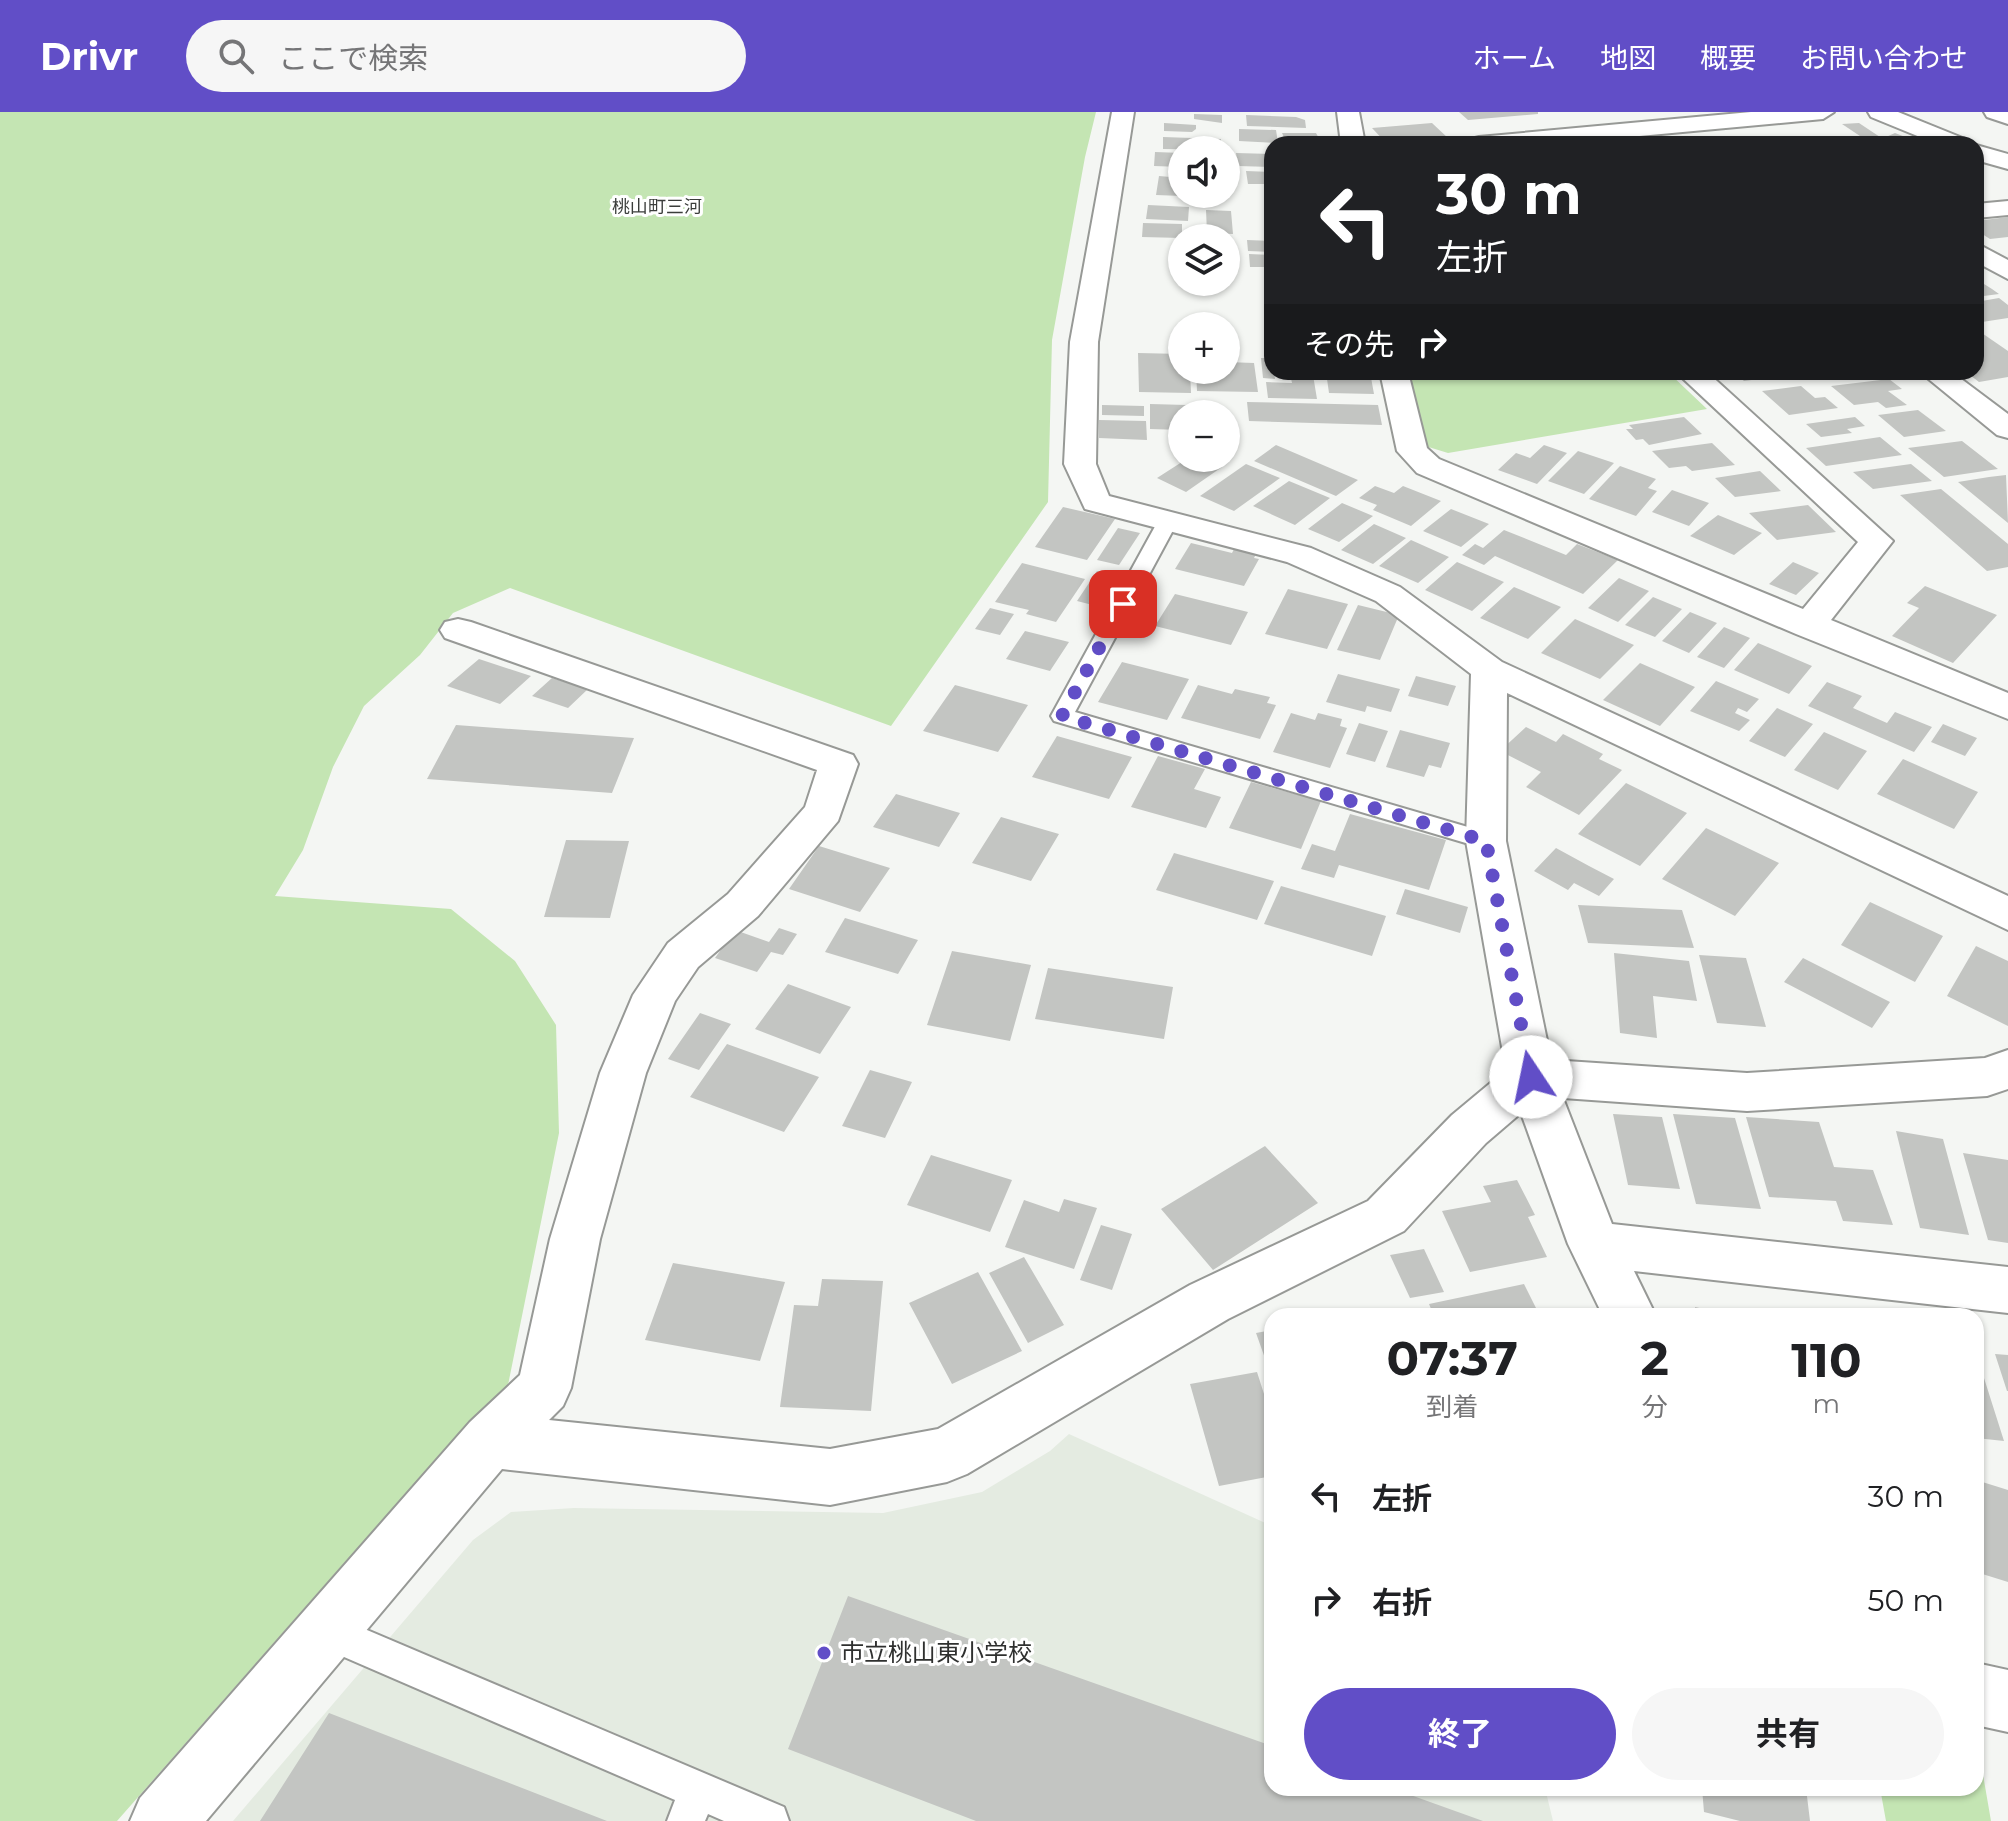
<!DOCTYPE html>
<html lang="ja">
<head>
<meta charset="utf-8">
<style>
  body { margin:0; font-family:Montserrat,"Noto Sans JP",sans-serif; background:#f6f6f6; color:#202124; height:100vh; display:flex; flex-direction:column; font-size:30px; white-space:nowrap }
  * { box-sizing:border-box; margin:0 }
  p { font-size:26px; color:#757577 }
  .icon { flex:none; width:44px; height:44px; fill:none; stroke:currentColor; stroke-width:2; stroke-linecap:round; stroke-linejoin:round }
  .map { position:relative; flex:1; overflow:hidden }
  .panel { position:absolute; left:1264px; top:1196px; width:720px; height:488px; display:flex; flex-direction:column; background:#fff; border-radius:24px; box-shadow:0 2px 6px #0004 }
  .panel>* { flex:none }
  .top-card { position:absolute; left:1264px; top:24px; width:720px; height:244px; border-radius:24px; box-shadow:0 2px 6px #0004; background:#202124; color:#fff; overflow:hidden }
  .controls { position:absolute; left:1168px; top:24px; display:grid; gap:16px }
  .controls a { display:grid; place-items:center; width:72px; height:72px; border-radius:50%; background:#fff; box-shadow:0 2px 6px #0004; font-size:40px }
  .pin { position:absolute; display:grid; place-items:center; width:68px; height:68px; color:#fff; margin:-34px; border-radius:16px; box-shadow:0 4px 12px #0006 }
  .me { position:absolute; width:88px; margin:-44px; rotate:349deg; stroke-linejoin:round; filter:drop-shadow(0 0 6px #0008) }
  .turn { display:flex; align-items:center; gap:28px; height:168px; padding:0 40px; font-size:36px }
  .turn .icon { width:104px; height:104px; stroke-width:2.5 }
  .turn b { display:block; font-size:56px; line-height:68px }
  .then { display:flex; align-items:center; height:76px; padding:0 40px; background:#0003; gap:16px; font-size:30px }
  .eta { display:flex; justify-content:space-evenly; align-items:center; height:136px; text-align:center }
  .eta b { font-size:48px; font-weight:700; line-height:56px }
  .primary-button { display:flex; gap:16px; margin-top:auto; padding:16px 40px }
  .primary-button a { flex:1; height:92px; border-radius:48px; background:#614ec7; color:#fff; font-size:32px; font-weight:700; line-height:92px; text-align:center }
  .primary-button a+a { background:#f6f6f6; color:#202124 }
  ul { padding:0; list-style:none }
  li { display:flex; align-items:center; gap:24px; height:104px; padding:0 40px }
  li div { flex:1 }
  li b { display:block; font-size:30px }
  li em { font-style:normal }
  header { display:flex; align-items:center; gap:48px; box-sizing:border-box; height:112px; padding:0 40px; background:#614ec7; color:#fff }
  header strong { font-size:38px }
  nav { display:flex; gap:44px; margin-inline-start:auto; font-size:28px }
  .search { width:560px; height:72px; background:#f6f6f6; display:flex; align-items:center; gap:20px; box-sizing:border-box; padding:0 28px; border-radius:44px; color:#757577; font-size:30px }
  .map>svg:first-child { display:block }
  .built { fill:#e4ebe1 }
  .green { fill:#c4e5b3 }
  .building { fill:#c3c5c2 }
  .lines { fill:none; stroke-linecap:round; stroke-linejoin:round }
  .lane-casing { stroke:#979996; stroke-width:4 }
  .street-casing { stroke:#979996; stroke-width:4 }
  .secondary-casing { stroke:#979996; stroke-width:4 }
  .lane { fill:#fff; fill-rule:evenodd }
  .street { fill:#fff; fill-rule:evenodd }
  .secondary { fill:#fff; fill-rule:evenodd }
  .route { stroke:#614ec7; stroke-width:14; stroke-dasharray:0 25.2 }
  .poi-dot { fill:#614ec7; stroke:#fff; stroke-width:3 }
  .labels { text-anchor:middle; stroke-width:6; stroke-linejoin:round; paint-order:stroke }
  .far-neighbourhood-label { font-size:18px; fill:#3b3d3b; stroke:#fff }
  .near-poi-label { font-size:24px; fill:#2f302f; stroke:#fff; text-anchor:start }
</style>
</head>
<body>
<header>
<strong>Drivr</strong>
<div class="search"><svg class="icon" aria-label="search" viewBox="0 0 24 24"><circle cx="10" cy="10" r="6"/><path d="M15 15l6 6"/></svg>ここで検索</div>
<nav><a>ホーム</a><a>地図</a><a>概要</a><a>お問い合わせ</a></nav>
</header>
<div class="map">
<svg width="2008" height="1709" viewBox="0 0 2008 1709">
  <rect width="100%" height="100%" fill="#f4f6f3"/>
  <!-- built -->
  <path class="built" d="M1069,1322L1272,1414V1676H1545L1553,1709H233L473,1428L511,1400L574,1396L883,1401L982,1380L1050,1339Z"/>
  <!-- green -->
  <path class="green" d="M0,0H1096L1085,45L1052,228L1048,390L891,614L510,476L453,501L420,543L364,594L333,655L303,738L275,784L451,797L515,849L556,913L559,1021L507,1278L346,1449L117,1709H0Z
    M1406,260H1668L1707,297L1448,341L1422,333Z
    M1976,1622L1991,1709H1886L1880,1676H1976Z"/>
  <!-- building -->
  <path class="building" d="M1459,0H1538V2L1468,8Z
    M1194,2L1222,3V11L1194,7Z
    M1246,3L1296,5L1305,8L1306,16L1247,14Z
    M1164,11L1196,13V17L1192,20L1164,19Z
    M1432,11L1449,27L1387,32L1372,16Z
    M1859,11L1880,25L1863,26L1842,12Z
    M1239,17L1276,18L1278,31L1239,29Z
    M1282,21H1316L1322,32H1287Z
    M1895,21L1918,30L1905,32L1886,25Z
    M1823,24L1835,32H1813L1803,26Z
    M1163,25L1221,27V38L1163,37Z
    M1155,40L1182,41V55L1154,54Z
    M1236,41L1272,42V55L1238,54Z
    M1246,59L1272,60V72H1248Z
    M1159,64L1182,66V84L1156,83Z
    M1148,93L1189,95L1188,109L1146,107Z
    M1206,98L1231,99L1233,122L1207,121Z
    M2008,105V125L1990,127L1976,118V109Z
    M1143,111L1182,112V126L1142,125Z
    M1247,128L1272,129V140L1248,139Z
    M1249,142L1272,143V155H1250Z
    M1976,167L1992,177L1999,182L1976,185Z
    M1999,186L2008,193V206L1982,210L1976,206V190Z
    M1976,217L2008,239V265L1979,270L1966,260H1976V251L1983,250L1976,245Z
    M1138,241L1182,242V258H1190L1191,281L1139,280Z
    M1261,246H1272L1275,267L1263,266Z
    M1226,250L1254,251L1258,280L1197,279L1196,258H1226Z
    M1326,260H1370L1374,282L1329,281Z
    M1733,260H1785L1789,263L1744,269Z
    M1290,262L1313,263L1317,287L1268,286L1266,270L1292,271Z
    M1889,267L1902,277L1888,279L1907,293L1886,296L1878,290L1854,293L1831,274Z
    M1801,274L1815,286L1825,285L1838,296L1789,303L1762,279Z
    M1247,290L1378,293L1382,313L1249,309Z
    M1150,292L1224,294V302H1182V318L1150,317Z
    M1102,293L1144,294V304L1102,303Z
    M1918,298L1946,319L1904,325L1878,303Z
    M1684,305L1702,322L1649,333L1643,327L1636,328L1626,317H1633L1629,313Z
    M1855,305L1865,314L1847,317L1852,321L1821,325L1806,312Z
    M1099,308L1146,309L1147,328L1099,326Z
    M1880,325L1902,343L1826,354L1806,336Z
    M1962,329L1998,357L1944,365L1908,336Z
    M1712,331L1735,353L1692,359L1686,354L1669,356L1652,339Z
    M1276,333L1358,368L1336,384L1254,349Z
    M1544,333L1567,341L1537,372L1498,358L1516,341L1530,346Z
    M1578,339L1614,351L1584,382L1548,369Z
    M1204,347L1222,355L1186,380L1157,366L1185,348L1196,353Z
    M1246,352L1280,366L1234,399L1200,384Z
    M1911,352L1932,369L1873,377L1853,360Z
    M1620,354L1656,367L1648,376L1657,379L1636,404L1589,387Z
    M1760,359L1781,379L1735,385L1715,366Z
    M2006,363L2008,411L1958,370L1989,365Z
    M1289,369L1330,386L1295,413L1253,394Z
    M1375,374L1394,381L1403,374L1441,389L1411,414L1373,398L1377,393L1359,386Z
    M1941,377L2008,432V455L1987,459L1900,383Z
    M1672,378L1709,391L1689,414L1652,400Z
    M1342,391L1373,404L1339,430L1308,417Z
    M1808,393L1836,420L1777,428L1749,401Z
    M1063,395L1115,407L1087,448L1035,435Z
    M1451,397L1489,412L1461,435L1423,419Z
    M1718,403L1762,421L1734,443L1690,424Z
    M1374,412L1406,426L1373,452L1341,438Z
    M1118,416L1140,421L1119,453L1097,448Z
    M1504,418L1566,443L1577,432L1618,448L1583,482L1495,444L1484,453L1462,443L1475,432L1483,436Z
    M1411,428L1449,445L1418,471L1379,454Z
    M1191,431L1232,441L1235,435L1257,440L1254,446L1259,447L1244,474L1175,457Z
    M1457,450L1504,470L1472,499L1425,478Z
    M1793,450L1819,461L1796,483L1769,472Z
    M1022,451L1085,467L1056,510L1026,502L1029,498L995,490Z
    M1097,459L1131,468L1112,498L1077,489Z
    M1619,466L1649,479L1618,510L1588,496Z
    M1925,474L1997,503L1953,551L1892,524L1919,496L1907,491Z
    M1514,475L1561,495L1528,527L1480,506Z
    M1288,477L1348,492L1327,537L1265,522Z
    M1175,482L1248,500L1231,533L1155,514Z
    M1653,485L1682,497L1655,525L1625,513Z
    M1358,493L1399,503L1380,548L1337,538Z
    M990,496L1014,502L1000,523L975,517Z
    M1690,500L1717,511L1689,541L1662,529Z
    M1575,507L1634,533L1600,567L1541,541Z
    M1724,515L1750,526L1724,556L1697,545Z
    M1025,519L1069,530L1050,559L1006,547Z
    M1758,531L1812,554L1789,582L1734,558Z
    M479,547L531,564L500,592L447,574Z
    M1122,550L1189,567L1167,608L1098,590Z
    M1640,551L1695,575L1660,614L1603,588Z
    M1338,562L1400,577L1391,600L1367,594L1365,600L1326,590Z
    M1416,564L1456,574L1448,594L1408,584Z
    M552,566L588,577L568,596L532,584Z
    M1716,569L1759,587L1747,600L1738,596L1735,601L1750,608L1739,619L1690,599Z
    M1827,570L1862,584L1853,596L1887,611L1895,600L1932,615L1914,640L1808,594Z
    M955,573L1028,593L998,640L923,619Z
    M1198,573L1232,582L1235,577L1270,585L1267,591L1276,593L1260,627L1181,606Z
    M1777,596L1813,612L1785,645L1749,629Z
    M1291,601L1315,608L1318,601L1342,607L1340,614L1347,616L1330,656L1273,640Z
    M1359,611L1388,619L1375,650L1346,642Z
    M1943,612L1977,626L1965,644L1931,630Z
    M456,613L634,626L612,681L427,667Z
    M1526,615L1556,630L1563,622L1603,642L1599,647L1622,658L1579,703L1526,675L1541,660L1500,639Z
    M1400,618L1450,631L1441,656L1429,653L1424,665L1386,655Z
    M1824,620L1867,639L1838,678L1794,658Z
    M1057,624L1132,645L1109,687L1032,665Z
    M1158,644L1205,657L1194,677L1221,685L1206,716L1131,695Z
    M1903,647L1978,680L1954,717L1877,682Z
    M1251,670L1321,689L1301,737L1229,716Z
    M1626,671L1687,701L1640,754L1578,722Z
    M896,682L960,701L939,735L873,715Z
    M1350,702L1446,728L1429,778L1339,753L1334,766L1301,757L1312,732L1335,739Z
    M1001,705L1059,722L1031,769L972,751Z
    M1706,716L1779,751L1735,804L1662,767Z
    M566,728L629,729L610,806L544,805Z
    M819,734L890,756L860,800L789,777Z
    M1556,736L1589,754L1614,767L1599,784L1574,771L1568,778L1534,759Z
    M1174,741L1274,769L1257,808L1156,778Z
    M1281,774L1386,804L1372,844L1264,812Z
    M1405,777L1468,795L1460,821L1396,802Z
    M1870,790L1943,824L1915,870L1841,833Z
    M1578,793L1682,798L1694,836L1588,831Z
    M845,806L918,828L898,862L825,840Z
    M779,816L797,822L783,843L771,840L757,860L715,846L735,818L769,830Z
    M1976,834L2008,849V914L1947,884Z
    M952,839L1031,853L1010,929L927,913Z
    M1614,841L1689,849L1697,889L1653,884L1657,926L1620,921Z
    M1699,843L1746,846L1766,915L1717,911Z
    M1803,846L1890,890L1872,916L1784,870Z
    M1048,856L1173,875L1164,927L1035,907Z
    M788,872L851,895L820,942L755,917Z
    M700,901L731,912L699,958L668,947Z
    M727,932L819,965L784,1020L690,985Z
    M870,958L912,970L885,1026L842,1014Z
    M1613,1002L1662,1005L1680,1077L1628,1073Z
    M1673,1002L1735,1006L1761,1097L1696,1092Z
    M1746,1005L1819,1010L1834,1055L1873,1058L1893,1113L1843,1109L1836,1089L1769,1085Z
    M1896,1019L1943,1027L1969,1123L1920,1116Z
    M1265,1034L1318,1091L1213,1158L1161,1097Z
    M1963,1041L2008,1048V1131L1988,1128Z
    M931,1043L1012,1068L990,1120L907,1093Z
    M1517,1068L1535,1103L1528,1105L1547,1145L1470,1160L1442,1099L1491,1090L1483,1074Z
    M1064,1087L1097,1096L1074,1157L1005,1135L1024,1088L1059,1100Z
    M1101,1113L1132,1122L1112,1178L1080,1168Z
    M1424,1137L1444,1180L1410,1186L1390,1143Z
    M1024,1145L1064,1213L1028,1231L989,1161Z
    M673,1151L785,1170L760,1249L645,1228Z
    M978,1160L1022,1239L952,1272L909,1191Z
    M822,1167L883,1169L871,1299L780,1295L794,1193L818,1194Z
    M1524,1172L1540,1204H1434L1429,1192Z
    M1695,1195L1731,1203V1204H1696Z
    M1272,1218V1266L1256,1221Z
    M1995,1242L2008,1243V1279H2007Z
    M1977,1244L2004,1329L1976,1326Z
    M1257,1260L1272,1307V1364L1219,1374L1190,1272Z
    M1976,1368L2008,1378V1470L1976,1460Z
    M848,1484L1272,1634V1676H1391L1483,1709H976L788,1637Z
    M329,1601L607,1709H260Z
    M1702,1676H1806L1810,1709H1740L1704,1700Z"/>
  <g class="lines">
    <defs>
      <path id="lane" d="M1168,403L1178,409L1075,600L1495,723L1498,729L1495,735L1486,737L1054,609L1051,604L1158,409Z
        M327,1501L784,1695L789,1709H724L708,1702L705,1709H667L675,1688L314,1532L309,1519L314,1506Z"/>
      <path id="street" d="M1112,0H1134L1098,230L1096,352L1109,384L1311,436L1400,475L1502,550L2008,784V818L1507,581L1506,729L1551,948L1747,961L1985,946L2008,938V977L1987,984L1747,999L1563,986L1612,1112L2008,1155V1201L1634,1159L1656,1204H1603L1568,1132L1521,1001L1486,1031L1404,1119L1228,1207L967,1362L947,1370L830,1393L502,1357L206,1709H130L140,1686L470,1310L520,1263L550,1127L600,961L633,883L668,831L728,782L805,695L817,658L445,526L440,518L445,510L458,507L471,510L853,643L858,652L838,709L758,804L698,855L675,889L646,961L600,1127L571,1276L563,1294L549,1308L830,1337L938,1317L1190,1173L1368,1089L1452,1003L1506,958L1466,729L1471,562L1376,489L1287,450L1085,397L1064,352L1070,230Z
        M1337,0H1359L1365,32H1341Z
        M1751,0H1834L1823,7L1553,32H1467L1471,27L1479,25Z
        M1868,0H1898L1965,27L1969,32H1937L1871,5Z
        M1976,33L2008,42V57L1976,48Z
        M2008,89V103L1976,106V92Z
        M1976,131L2008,148V167L1976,150Z
        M1380,260H1408L1427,336L1439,347L1803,497L1858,430L1676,260H1707L1893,429L1831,508L2008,581V607L1796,522L1417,361L1397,339Z
        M1920,260H1952L2008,302V326L1997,323Z
        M1976,1551L2008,1558V1620L1976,1613Z"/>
      <path id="secondary" d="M1984,0H2008V12L1987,5Z"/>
    </defs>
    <!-- lane casing -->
    <use href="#lane" class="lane-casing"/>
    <!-- street casing -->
    <use href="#street" class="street-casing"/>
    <!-- secondary casing -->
    <use href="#secondary" class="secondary-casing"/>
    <!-- lane -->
    <use href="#lane" class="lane"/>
    <!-- street -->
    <use href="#street" class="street"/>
    <!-- secondary -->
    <use href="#secondary" class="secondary"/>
  </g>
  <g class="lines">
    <!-- route -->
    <path class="route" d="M1123,492L1062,604L1486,729L1531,965"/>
  </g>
  <!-- markers -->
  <circle class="poi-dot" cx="824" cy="1541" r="8"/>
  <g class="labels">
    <!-- far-neighbourhood labels -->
    <g class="far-neighbourhood-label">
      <text x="657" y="101">桃山町三河</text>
    </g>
    <!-- near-poi labels -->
    <g class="near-poi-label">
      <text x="840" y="1549">市立桃山東小学校</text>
    </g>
  </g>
</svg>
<div class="controls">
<a><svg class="icon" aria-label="sound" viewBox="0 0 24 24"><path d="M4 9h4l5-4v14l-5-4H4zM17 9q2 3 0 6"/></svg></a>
<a><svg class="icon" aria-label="layers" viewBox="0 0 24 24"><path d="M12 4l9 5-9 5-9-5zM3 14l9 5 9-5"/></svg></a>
<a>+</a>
<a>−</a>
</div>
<div class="pin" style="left:1123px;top:492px;background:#d93025"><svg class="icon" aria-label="arrive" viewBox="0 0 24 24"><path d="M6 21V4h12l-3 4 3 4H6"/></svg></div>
<svg class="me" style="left:1531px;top:965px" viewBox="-20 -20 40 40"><circle r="19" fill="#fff"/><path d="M0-13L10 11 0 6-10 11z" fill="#614ec7"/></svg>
<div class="top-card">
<div class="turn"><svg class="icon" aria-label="left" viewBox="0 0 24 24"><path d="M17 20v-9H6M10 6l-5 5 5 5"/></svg><div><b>30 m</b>左折</div></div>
<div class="then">その先<svg class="icon" aria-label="right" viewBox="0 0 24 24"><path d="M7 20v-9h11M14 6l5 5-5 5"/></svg></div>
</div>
<section class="panel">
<div class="eta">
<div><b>07:37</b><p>到着</p></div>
<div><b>2</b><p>分</p></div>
<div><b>110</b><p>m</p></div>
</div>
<ul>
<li><svg class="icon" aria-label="left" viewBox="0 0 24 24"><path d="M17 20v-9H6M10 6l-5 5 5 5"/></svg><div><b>左折</b></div><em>30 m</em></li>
<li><svg class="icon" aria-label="right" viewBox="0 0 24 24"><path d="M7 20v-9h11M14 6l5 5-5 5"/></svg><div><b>右折</b></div><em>50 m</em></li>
</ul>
<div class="primary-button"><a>終了</a><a>共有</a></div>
</section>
</div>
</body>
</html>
